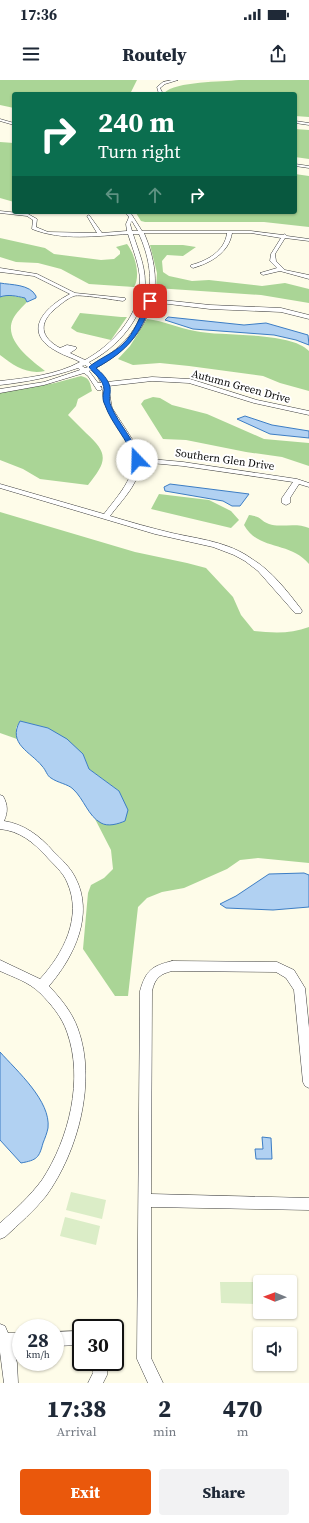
<!DOCTYPE html>
<html lang="en">
<head>
<meta charset="utf-8">
<style>
  body { margin:0; font-family:"Source Serif 4",serif; background:#f2f2f3; color:#1f2937; height:100vh; display:flex; flex-direction:column; font-size:15px; white-space:nowrap }
  * { box-sizing:border-box; margin:0 }
  p { font-size:13px; color:#747a83 }
  .icon { flex:none; width:22px; height:22px; fill:none; stroke:currentColor; stroke-width:2; stroke-linecap:round; stroke-linejoin:round }
  .map { position:relative; height:1303px; overflow:hidden }
  .drawer { display:flex; flex-direction:column; background:#fff; flex:1 }
  .drawer>* { flex:none }
  .top-card { position:absolute; left:12px; top:12px; width:285px; height:122px; border-radius:4px; box-shadow:0 1px 3px #0004; background:#0b6e4f; color:#fff; overflow:hidden }
  .needle { width:26px; rotate:271deg }
  .tools { position:absolute; left:253px; top:1195px; display:grid; gap:8px }
  .tools a { display:grid; place-items:center; width:44px; height:44px; border-radius:4px; background:#fff; box-shadow:0 1px 3px #0004; font-size:20px }
  .speed { position:absolute; left:12px; top:1239px; display:flex; gap:8px; font-size:20px; font-weight:700; text-align:center }
  .speed>* { display:grid; place-content:center; width:52px; height:52px; border-radius:50%; background:#fff; box-shadow:0 1px 3px #0004; line-height:1 }
  .speed small { font-size:10px; font-weight:400 }
  .speed .limit { border:2px solid #111; border-radius:6px; background:#fff; color:#111 }
  .pin { position:absolute; display:grid; place-items:center; width:34px; height:34px; color:#fff; margin:-17px; border-radius:8px; box-shadow:0 2px 6px #0006 }
  .me { position:absolute; width:44px; margin:-22px; rotate:339deg; stroke-linejoin:round; filter:drop-shadow(0 0 3px #0008) }
  .turn { display:flex; align-items:center; gap:14px; height:84px; padding:0 20px; font-size:18px }
  .turn .icon { width:52px; height:52px; stroke-width:2.5 }
  .turn b { display:block; font-size:28px; line-height:34px }
  .lanes { display:flex; align-items:center; height:38px; padding:0 20px; background:#0003; justify-content:center; gap:20px; direction:ltr }
  .lanes .off { opacity:.35 }
  .eta { display:flex; justify-content:space-evenly; align-items:center; height:68px; text-align:center }
  .eta b { font-size:24px; font-weight:800; line-height:28px }
  .cta { display:flex; gap:8px; margin-top:auto; padding:8px 20px }
  .cta a { flex:1; height:46px; border-radius:4px; background:#ea580c; color:#fff; font-size:16px; font-weight:800; line-height:46px; text-align:center }
  .cta a+a { background:#f2f2f3; color:#1f2937 }
  .status { display:flex; justify-content:space-between; align-items:center; height:28px; padding:0 20px; background:#fff; direction:ltr }
  .status svg { height:11px; fill:currentColor }
  header { display:flex; justify-content:space-between; align-items:center; height:52px; padding:0 20px; background:#fff; font-size:18px; font-weight:800 }
  .map>svg:first-child { display:block }
  .forest { fill:#aad596 }
  .pitch { fill:#dbedc7 }
  .water { fill:#b1d1f2; stroke:#3c7dc4 }
  .lines { fill:none; stroke-linecap:round; stroke-linejoin:round }
  .minor-casing { stroke:#3d3d3d; stroke-width:1 }
  .minor { fill:#fff; fill-rule:evenodd }
  .route { fill:#1a73e8; stroke:#114b97 }
  .labels { text-anchor:middle; stroke-width:4; stroke-linejoin:round; paint-order:stroke }
  .far-street-label { font-size:11px; fill:#0a0a0a; stroke:#fff }
</style>
</head>
<body>
<div class="status"><b>17:36</b><svg viewBox="0 0 49 12"><path d="M0 12V9h3v3zM5 12V6h3v6zM10 12V3h3v9zM15 12V0h3v12zM26 1h20v11H26zM47 4h2v5h-2z"/></svg></div>
<header><svg class="icon" aria-label="menu" viewBox="0 0 24 24"><path d="M4 6h16M4 12h16M4 18h16"/></svg>Routely<svg class="icon" aria-label="share" viewBox="0 0 24 24"><path d="M12 15V3M7 8l5-5 5 5M5 13v7h14v-7"/></svg></header>
<div class="map">
<svg width="309" height="1303" viewBox="0 0 309 1303">
  <rect width="100%" height="100%" fill="#fefce9"/>
  <!-- forest -->
  <path class="forest" d="M0,0H137L130,14H14V28L0,25Z
    M239,0H309V37L295,36V14H233C212,8 185,20 164,13C176,1 222,2 239,0Z
    M295,49L309,50V79L295,77Z
    M0,62L14,63V122L0,118Z
    M295,94L309,96V147L264,142H145L141,141L136,133L295,132Z
    M0,158L45,168L54,174L101,180L114,179L120,174V171L116,167L127,164C135,174 141,196 134,207L89,204L61,189L38,183L16,182L0,177Z
    M150,165H183L196,167L183,176L167,175L162,181L163,192L169,196L192,201L209,200L262,206L285,203L309,209V223L261,215L156,208L157,193Z
    M8,215L25,218L27,222C22,227 16,233 13,239C3,260 31,280 45,291C28,295 14,286 0,275V217Z
    M80,233L121,237H127L111,260L77,252L71,248Z
    M147,239C164,241 179,248 195,251C222,257 290,251 309,271V311L280,303L263,296L189,286L160,283L133,285L118,279L130,266Z
    M81,296C90,298 90,303 92,311L78,319L76,326L68,335C74,341 80,347 86,353C109,374 107,381 88,405L40,399L23,389L0,380V313L55,303Z
    M153,317L160,318L172,325L207,334L264,359L309,363V386L282,377L246,372L186,360L163,359L141,324L144,320Z
    M159,414L209,420L231,431L239,440L231,448L151,429Z
    M0,432L135,472L187,483L206,488L233,517L241,535L254,551C273,553 291,554 309,547V783L258,778L240,780L227,789L184,808L162,812L147,818L138,827L128,916H115L83,869L88,813L91,805L104,798L113,789L111,770L95,739C105,746 113,745 125,741L119,711L89,689L83,674L48,648L20,641L16,648L17,659L0,653Z
    M249,435C263,437 259,440 269,444C280,448 296,442 309,448V484C290,461 258,471 244,445Z"/>
  <!-- pitch -->
  <path class="pitch" d="M71,1112L106,1120L102,1139L66,1130Z
    M65,1137L100,1146L96,1165L60,1156Z
    M220,1202H258L259,1224L221,1223Z"/>
  <!-- water -->
  <path class="water" d="M0,203C11,205 30,204 36,216V218L27,222L25,218C16,216 8,214 0,217Z
    M168,237L244,245L266,243L308,255L309,265L296,260L274,255L193,249L165,240Z
    M245,336L272,345L309,351V358L270,354L237,339Z
    M170,404L249,414L240,426H232L223,421L165,411L164,407Z
    M20,641L48,648L67,659L83,674L89,689L119,711L128,730L125,741C118,744 108,747 101,743C88,736 84,719 73,709C68,704 58,703 51,698C47,696 46,690 42,686C31,672 7,664 20,641Z
    M304,793L309,795V827L273,830L226,828L220,824L236,816L269,794Z
    M0,972C17,991 51,1021 48,1048C47,1053 45,1058 43,1063C39,1078 37,1080 21,1083L0,1060Z
    M262,1057L271,1058L272,1079H256L255,1069H263Z"/>
  <g class="lines">
    <defs>
      <path id="minor" d="M172,0H178L165,4L160,8L163,14H159L157,7L163,2Z
        M0,39L14,43V45L0,41Z
        M295,41L309,43V45L295,43Z
        M295,84L309,86V88L295,86Z
        M0,131L28,134L37,139L36,147L48,152L97,153L87,136L89,135L102,153L127,151L126,144L129,137L125,132H130L142,151H251L283,155L285,154L287,156L309,159V161L285,158L275,174L276,181L285,190L309,195V199L280,191L263,195L260,193L277,188L270,181L271,174L281,158L251,153H232C229,173 210,183 193,188L190,186L191,185C207,181 225,171 227,153H144C153,174 158,197 153,219L210,225L281,228L309,235V239L281,232L210,229L152,222C144,253 123,273 96,288L107,302L152,297L190,299L257,320L309,331V335L254,323L189,303L152,301L108,306L112,328L134,362L140,378L183,382L297,399L309,403V407L299,404L290,418V423L286,425L282,423V418L293,402L183,386L140,382C141,402 121,421 110,436C130,442 151,448 172,453C199,459 229,462 252,479C272,491 287,511 301,529L302,531L301,533H295L258,491L245,481L234,475L213,467L155,454L0,408V404L104,434C113,422 124,410 130,396C142,369 116,350 106,327C103,321 103,313 102,306H100L102,309L101,310H97L88,296L84,293L44,305L0,313V309L44,302L80,290L78,288C52,297 27,302 0,305V301C27,298 56,295 80,282C73,278 65,276 58,272C21,253 43,228 70,214L34,196L0,192V188L37,194L75,213L125,218L126,219L123,221C114,220 80,214 74,216C68,218 61,224 56,228C38,243 40,257 60,268L67,265L76,267V269L70,273L85,280C112,265 140,236 140,202C140,186 133,170 128,154C97,156 62,161 32,149L33,140L27,136L0,133ZM132,141L138,151H132L130,144ZM133,154H139C148,174 153,196 148,219L142,220L147,222L146,225C133,256 122,268 92,285L89,282C117,268 146,236 145,202C145,185 138,170 133,154ZM85,285L88,287L85,288L82,286ZM91,290L97,295L101,303H98L89,291Z
        M0,715L3,716C8,725 8,732 4,741C24,744 40,756 53,771C61,779 70,787 75,797C95,834 74,877 49,906C61,919 72,932 78,949C97,1001 78,1072 46,1116C34,1131 19,1144 5,1157L0,1159V1143C15,1130 30,1116 42,1100C69,1059 84,999 67,952C62,937 51,924 40,913C29,902 13,897 0,891V880L40,899C63,874 83,837 67,802C63,792 53,784 46,776C33,762 20,751 0,749Z
        M172,881L277,882L294,890L305,908L309,948V1008L305,1006L303,1002L294,910L286,898L276,892L172,891C160,894 155,898 152,911L151,1114L309,1118V1130L151,1127V1278L163,1303H148L137,1279L140,911C146,890 152,886 172,881Z
        M0,1244L5,1246L8,1253H21V1267H13L17,1283L18,1303H4L0,1272Z
        M81,1251V1265L55,1266V1252Z
        M93,1282H107V1295L103,1303H88L93,1293Z"/>
    </defs>
    <!-- minor casing -->
    <use href="#minor" class="minor-casing"/>
    <!-- minor -->
    <use href="#minor" class="minor"/>
  </g>
  <!-- route -->
  <path class="route" d="M148,220L153,221C139,255 129,270 96,288C102,293 108,299 110,307C111,314 108,319 111,326C119,345 134,359 141,380L137,382L134,380C128,359 112,345 105,325C102,319 103,316 104,310C104,300 94,294 89,287C98,279 112,274 122,265C136,252 140,235 148,220Z"/>
  <g class="labels">
    <!-- far-street labels -->
    <g class="far-street-label">
      <text transform="translate(241 306) rotate(15)" y="4">Autumn Green Drive</text>
      <text transform="translate(225 379) rotate(8)" y="4">Southern Glen Drive</text>
    </g>
  </g>
</svg>
<div class="tools">
<a><svg class="needle" viewBox="-14 -14 28 28"><path d="M0-13l5 13h-10z" fill="#e53935"/><path d="M0 13l5-13h-10z" fill="#747a83"/></svg></a>
<a><svg class="icon" aria-label="sound" viewBox="0 0 24 24"><path d="M4 9h4l5-4v14l-5-4H4zM17 9q2 3 0 6"/></svg></a>
</div>
<div class="speed"><div>28<small>km/h</small></div><div class="limit">30</div></div>
<div class="pin" style="left:150px;top:221px;background:#d93025"><svg class="icon" aria-label="arrive" viewBox="0 0 24 24"><path d="M6 21V4h12l-3 4 3 4H6"/></svg></div>
<svg class="me" style="left:137px;top:380px" viewBox="-20 -20 40 40"><circle r="19" fill="#fff"/><path d="M0-13L10 11 0 6-10 11z" fill="#1a73e8"/></svg>
<div class="top-card">
<div class="turn"><svg class="icon" aria-label="right" viewBox="0 0 24 24"><path d="M7 20v-9h11M14 6l5 5-5 5"/></svg><div><b>240 m</b>Turn right</div></div>
<div class="lanes"><svg class="icon off" aria-label="left" viewBox="0 0 24 24"><path d="M17 20v-9H6M10 6l-5 5 5 5"/></svg><svg class="icon off" aria-label="ahead" viewBox="0 0 24 24"><path d="M12 20V5M6 11l6-6 6 6"/></svg><svg class="icon" aria-label="right" viewBox="0 0 24 24"><path d="M7 20v-9h11M14 6l5 5-5 5"/></svg></div>
</div>
</div>
<section class="drawer">
<div class="eta">
<div><b>17:38</b><p>Arrival</p></div>
<div><b>2</b><p>min</p></div>
<div><b>470</b><p>m</p></div>
</div>
<div class="cta"><a>Exit</a><a>Share</a></div>
</section>
</body>
</html>
